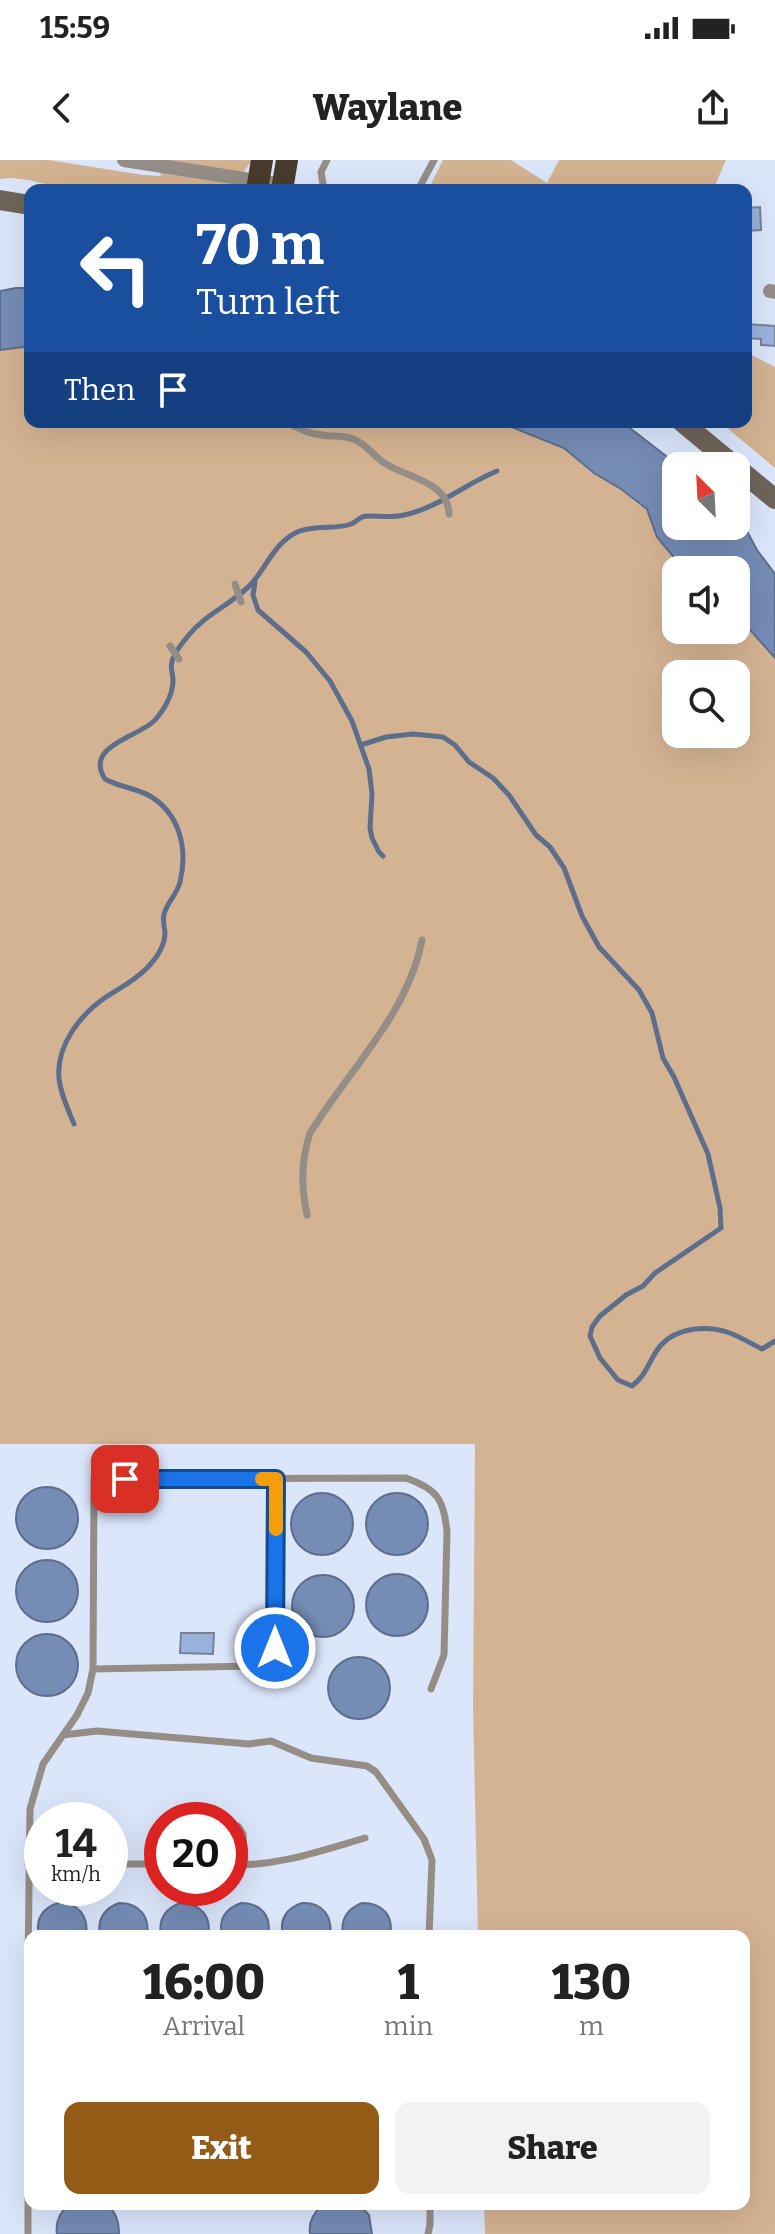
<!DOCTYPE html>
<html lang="en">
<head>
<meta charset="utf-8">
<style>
  body { margin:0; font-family:Bitter,serif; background:#f2f2f2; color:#222; height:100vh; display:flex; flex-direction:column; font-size:30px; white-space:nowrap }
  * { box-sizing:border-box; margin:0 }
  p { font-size:26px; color:#767676 }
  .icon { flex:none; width:44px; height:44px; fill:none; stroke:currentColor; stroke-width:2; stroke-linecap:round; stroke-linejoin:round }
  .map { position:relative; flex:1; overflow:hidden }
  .sheet { position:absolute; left:24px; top:1770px; width:726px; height:280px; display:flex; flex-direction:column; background:#fff; border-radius:16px; box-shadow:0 8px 32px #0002 }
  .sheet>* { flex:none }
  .guide { position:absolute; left:24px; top:24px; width:728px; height:244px; border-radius:16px; box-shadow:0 8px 32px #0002; background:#1a4fa0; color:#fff; overflow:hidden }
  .needle { width:52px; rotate:336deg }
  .controls { position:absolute; left:662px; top:292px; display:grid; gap:16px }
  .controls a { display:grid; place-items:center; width:88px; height:88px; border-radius:16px; background:#fff; box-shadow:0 8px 32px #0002; font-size:40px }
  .speed { position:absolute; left:24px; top:1642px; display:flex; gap:16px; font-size:40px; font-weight:700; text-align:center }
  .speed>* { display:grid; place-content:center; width:104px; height:104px; border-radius:50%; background:#fff; box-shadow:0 8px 32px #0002; line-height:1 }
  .speed small { font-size:20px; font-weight:400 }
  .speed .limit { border:12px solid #d22; background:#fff; color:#111 }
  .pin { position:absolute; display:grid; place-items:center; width:68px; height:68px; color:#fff; margin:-34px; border-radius:16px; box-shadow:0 4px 12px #0006 }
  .me { position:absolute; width:88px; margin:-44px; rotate:0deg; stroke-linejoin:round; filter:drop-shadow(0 0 6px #0008) }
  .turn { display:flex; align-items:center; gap:28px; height:168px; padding:0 40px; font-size:36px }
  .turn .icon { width:104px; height:104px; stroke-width:2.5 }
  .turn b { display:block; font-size:56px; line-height:68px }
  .then { display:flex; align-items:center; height:76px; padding:0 40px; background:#0003; gap:16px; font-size:30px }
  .eta { display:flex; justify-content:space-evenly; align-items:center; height:136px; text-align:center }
  .eta b { font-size:48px; font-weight:800; line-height:56px }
  .action { display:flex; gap:16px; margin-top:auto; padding:16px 40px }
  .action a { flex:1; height:92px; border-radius:16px; background:#935b15; color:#fff; font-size:32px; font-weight:800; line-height:92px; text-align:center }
  .action a+a { background:#f2f2f2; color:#222 }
  .status { display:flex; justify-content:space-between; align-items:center; height:56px; padding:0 40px; background:#fff; direction:ltr }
  .status svg { height:22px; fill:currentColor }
  header { display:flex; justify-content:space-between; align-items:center; height:104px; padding:0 40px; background:#fff; font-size:36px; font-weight:800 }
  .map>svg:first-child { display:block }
  .green { fill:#d4b393; fill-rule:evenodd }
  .water { fill:#758cb5; stroke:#5d6e8d; stroke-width:2 }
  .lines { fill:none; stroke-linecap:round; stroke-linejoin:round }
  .stream { stroke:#5d6e8d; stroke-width:5 }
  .building { fill:#9ab2dc; stroke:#778294; stroke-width:2 }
  .service { stroke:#958e87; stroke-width:7 }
  .minor { stroke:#958e87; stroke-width:14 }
  .secondary { stroke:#6f645a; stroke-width:20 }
  .trunk { stroke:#483b2e; stroke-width:22 }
  .route-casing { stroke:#114b97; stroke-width:20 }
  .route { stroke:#1a73e8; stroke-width:14 }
  .slow { stroke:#f59e0b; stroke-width:14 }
</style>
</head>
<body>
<div class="status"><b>15:59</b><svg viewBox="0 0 49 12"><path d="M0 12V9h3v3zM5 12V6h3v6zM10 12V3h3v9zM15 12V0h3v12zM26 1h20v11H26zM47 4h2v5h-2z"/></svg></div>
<header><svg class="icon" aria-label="back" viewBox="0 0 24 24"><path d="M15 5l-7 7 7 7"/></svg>Waylane<svg class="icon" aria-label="share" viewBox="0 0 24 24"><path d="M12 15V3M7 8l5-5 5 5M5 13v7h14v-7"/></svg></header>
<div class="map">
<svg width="775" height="2074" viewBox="0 0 775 2074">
  <rect width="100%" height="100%" fill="#dbe6fb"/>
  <!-- green -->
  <path class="green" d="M0,0H49L143,15L161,16L156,0H252L231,30H69L29,20L11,18L0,19Z
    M443,0H511L547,23L559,0H726L713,30H428Z
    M30,186V262H499L564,288L594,313L621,329L647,349L677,401L691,410H676V470H736V454L775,498V2074H485L484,2044H744V1776H478L473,1547L475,1284H0V190ZM676,514H736V574H676Z
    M746,192L775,207V308L720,262H746Z"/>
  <!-- water -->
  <path class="water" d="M16,128H30V186L0,190V131Z
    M499,262H622L679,306H676V366H736V356L741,360L757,390L775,414V498L736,454V410H691L677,401L657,377L647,349L621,329L594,313L564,288Z
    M16 1358a31 31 0 1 1 62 0a31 31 0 1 1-62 0Z
    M291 1364a31 31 0 1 1 62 0a31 31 0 1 1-62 0Z
    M366 1364a31 31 0 1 1 62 0a31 31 0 1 1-62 0Z
    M16 1431a31 31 0 1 1 62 0a31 31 0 1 1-62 0Z
    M366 1445a31 31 0 1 1 62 0a31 31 0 1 1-62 0Z
    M292 1446a31 31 0 1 1 62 0a31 31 0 1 1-62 0Z
    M16 1505a31 31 0 1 1 62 0a31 31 0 1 1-62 0Z
    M328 1528a31 31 0 1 1 62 0a31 31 0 1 1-62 0Z
    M58,1743C78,1742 89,1756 86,1776H39C35,1760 42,1748 58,1743Z
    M119,1743C140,1743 150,1757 147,1776H100C97,1760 103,1749 119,1743Z
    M180,1743C200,1743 212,1756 208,1776H161C158,1760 165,1749 180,1743Z
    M241,1743C261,1743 272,1756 268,1776H222C218,1759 225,1749 241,1743Z
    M302,1743C322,1742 333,1756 330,1776H283C279,1760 286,1748 302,1743Z
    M362,1743C383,1743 394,1756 390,1776H343C340,1759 347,1749 362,1743Z
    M69,2044H106C116,2051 119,2062 119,2074H57C55,2061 60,2052 69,2044Z
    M323,2044H359L369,2055L372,2074H310C308,2061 314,2052 323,2044Z"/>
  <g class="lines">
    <!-- stream -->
    <path class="stream" d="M255,422L253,435L258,450L306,492L330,521L352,561L369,609L372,634L370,668L372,678L379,692L383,696
      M361,585L386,577L413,574L443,577L455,585L469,602L493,618L509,635L536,675L550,687L564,708L582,756L599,787L639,830L652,853L663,898L674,917L708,994L720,1048L721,1068L655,1113L643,1126L626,1135L600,1156L592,1167L590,1176L600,1198L618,1220L632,1226C648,1214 649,1199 661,1185C676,1168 706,1165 727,1172C739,1176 750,1183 762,1189L775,1181
      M74,964C68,949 60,933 59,918C56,885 81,854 106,837C120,828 134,821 146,809C156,799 165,787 165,772C164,767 163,759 164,754C167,743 177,734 180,722C188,689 180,654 150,636C136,628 119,627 105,619C83,585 141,577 156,559C165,548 173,534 173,520C173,515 170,507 172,502C173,494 183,482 188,476C206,453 235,443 253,422C268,404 275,383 297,372C315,364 337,370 351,364C358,361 360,356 367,356C380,356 391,358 404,355C438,348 465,324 497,311"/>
  </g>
  <!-- building -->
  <path class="building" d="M760,47L761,70L746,71V48Z
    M746,164L775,166V186L761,185V179L746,178Z
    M181,1473H214L213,1494L180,1493Z"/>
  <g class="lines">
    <!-- service -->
    <path class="service" d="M324,30L321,12L327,0
      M418,30L434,0
      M286,262C298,268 309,274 322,275C332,277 343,275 353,279C365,283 373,295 383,302C405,318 448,320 449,354
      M235,424L241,442
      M170,486L179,499
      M307,1055C301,1026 301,1001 310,973C348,911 408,854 422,780
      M93,1509L258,1506L273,1500L275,1488L276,1319
      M63,1575L97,1571L249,1584L271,1581L311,1598L367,1606L376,1612L424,1679L432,1700L429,1776
      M230,1666H238L243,1674L245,1705
      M28,1704H42
      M110,1704H162
      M230,1705C278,1706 320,1691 365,1678
      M28,1807L30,1649L43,1604L77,1555L88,1533L93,1509L94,1319L406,1318C437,1329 444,1339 447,1372L444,1495L431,1529
      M28,2074V1807H30
      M428,2074L430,2065V2044"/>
    <!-- minor -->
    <path class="minor" d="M124,0L283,25
      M770,131L775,132"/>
    <!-- secondary -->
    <path class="secondary" d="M0,40L30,45
      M682,262L775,339"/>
    <!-- trunk -->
    <path class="trunk" d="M257,30L262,0
      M282,30L287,0"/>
  </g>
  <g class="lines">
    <defs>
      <path id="route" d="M125,1319H276L275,1488"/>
    </defs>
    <!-- route casing -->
    <use href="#route" class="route-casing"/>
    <!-- route -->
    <use href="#route" class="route"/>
    <!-- slow -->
    <path class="slow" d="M262,1319H276V1369"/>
  </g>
</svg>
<div class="controls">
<a><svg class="needle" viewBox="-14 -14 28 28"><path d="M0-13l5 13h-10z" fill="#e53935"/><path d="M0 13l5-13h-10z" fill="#767676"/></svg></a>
<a><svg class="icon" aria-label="sound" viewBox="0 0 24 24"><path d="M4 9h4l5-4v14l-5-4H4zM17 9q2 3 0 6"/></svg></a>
<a><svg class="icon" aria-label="search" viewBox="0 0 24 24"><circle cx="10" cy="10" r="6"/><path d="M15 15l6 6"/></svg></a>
</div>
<div class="speed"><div>14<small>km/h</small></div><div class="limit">20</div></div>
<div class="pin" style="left:125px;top:1319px;background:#d93025"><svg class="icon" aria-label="arrive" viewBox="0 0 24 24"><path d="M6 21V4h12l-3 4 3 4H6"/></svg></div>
<svg class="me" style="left:275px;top:1488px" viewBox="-20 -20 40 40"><circle r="17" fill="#1a73e8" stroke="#fff" stroke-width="3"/><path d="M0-11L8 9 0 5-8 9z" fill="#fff"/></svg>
<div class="guide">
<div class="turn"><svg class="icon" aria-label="left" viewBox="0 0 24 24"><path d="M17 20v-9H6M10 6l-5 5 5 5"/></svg><div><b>70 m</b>Turn left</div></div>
<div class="then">Then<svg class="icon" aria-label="arrive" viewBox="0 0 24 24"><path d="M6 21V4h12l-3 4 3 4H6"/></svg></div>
</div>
<section class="sheet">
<div class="eta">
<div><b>16:00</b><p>Arrival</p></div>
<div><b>1</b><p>min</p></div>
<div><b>130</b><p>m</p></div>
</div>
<div class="action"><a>Exit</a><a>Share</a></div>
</section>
</div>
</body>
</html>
